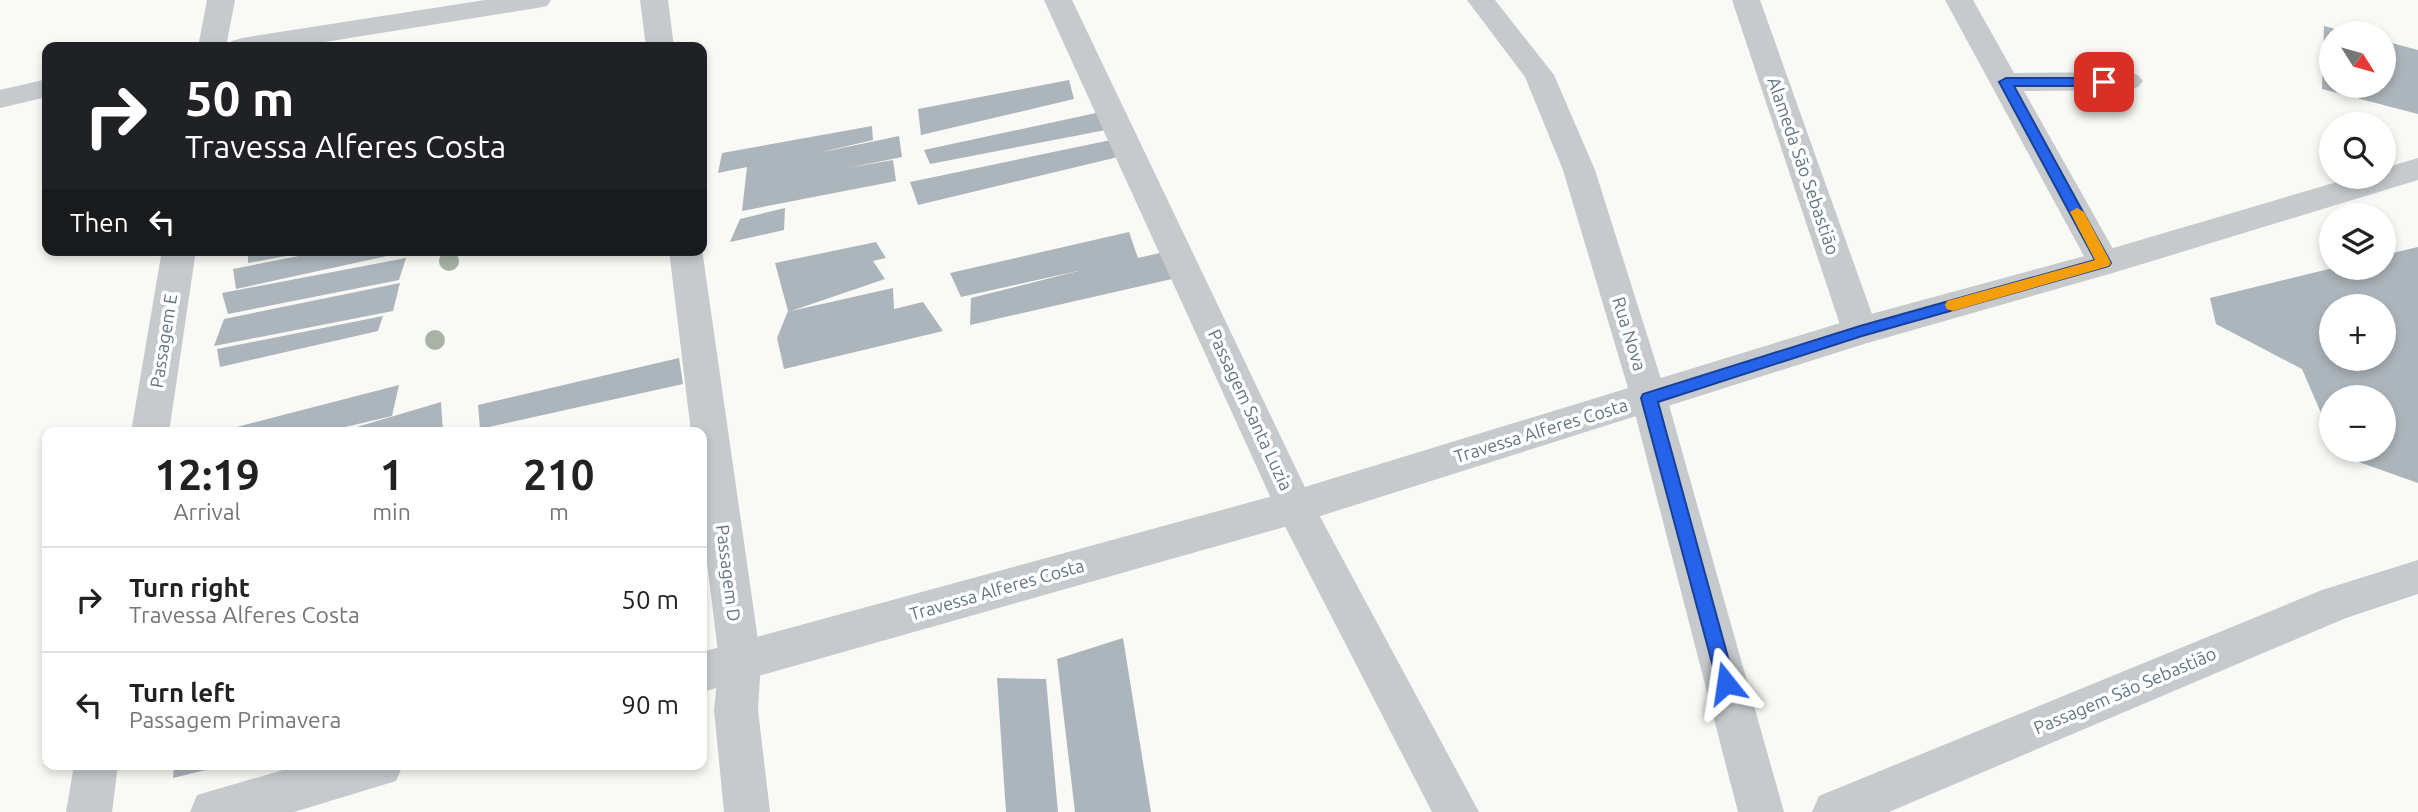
<!DOCTYPE html>
<html lang="en">
<head>
<meta charset="utf-8">
<style>
  body { margin:0; font-family:Ubuntu,sans-serif; background:#f6f6f6; color:#222; height:100vh; display:flex; flex-direction:column; font-size:26px; white-space:nowrap }
  * { box-sizing:border-box; margin:0 }
  p { font-size:23px; color:#767676 }
  .icon { flex:none; width:38px; height:38px; fill:none; stroke:currentColor; stroke-width:2; stroke-linecap:round; stroke-linejoin:round }
  .map { position:relative; flex:1; overflow:hidden }
  .drawer { position:absolute; left:42px; top:427px; width:665px; height:343px; display:flex; flex-direction:column; background:#fff; border-radius:14px; box-shadow:0 4px 10px #0003 }
  .drawer>* { flex:none }
  .top-card { position:absolute; left:42px; top:42px; width:665px; height:214px; border-radius:14px; box-shadow:0 4px 10px #0003; background:#202124; color:#fff; overflow:hidden }
  .needle { width:46px; rotate:127deg }
  .tools { position:absolute; left:2319px; top:21px; display:grid; gap:14px }
  .tools a { display:grid; place-items:center; width:77px; height:77px; border-radius:50%; background:#fff; box-shadow:0 4px 10px #0003; font-size:35px }
  .pin { position:absolute; display:grid; place-items:center; width:60px; height:60px; color:#fff; margin:-30px; border-radius:14px; box-shadow:0 4px 10px #0006 }
  .me { position:absolute; width:77px; margin:-38px; rotate:345deg; stroke-linejoin:round; filter:drop-shadow(0 0 5px #0008) }
  .turn { display:flex; align-items:center; gap:24px; height:147px; padding:0 28px; font-size:32px }
  .turn .icon { width:91px; height:91px; stroke-width:2.5 }
  .turn b { display:block; font-size:49px; line-height:60px }
  .then { display:flex; align-items:center; height:66px; padding:0 28px; background:#0003; gap:14px; font-size:26px }
  .eta { display:flex; justify-content:space-evenly; align-items:center; height:119px; text-align:center }
  .eta b { font-size:42px; font-weight:700; line-height:49px }
  ul { padding:0; list-style:none }
  li { display:flex; align-items:center; gap:21px; height:105px; padding:0 28px; border-top:2px solid #e0e0e0 }
  li div { flex:1 }
  li b { display:block; font-size:26px }
  li em { font-style:normal }
  .map>svg:first-child { display:block }
  .building { fill:#acb5bb; fill-rule:evenodd }
  .lines { fill:none; stroke-linecap:round; stroke-linejoin:round }
  .minor { fill:#c6cacd; fill-rule:evenodd }
  .tertiary { fill:#c6cacd; fill-rule:evenodd }
  .tree { fill:#a8b3a5 }
  .route { fill:#2563eb; stroke:#184099; stroke-width:2 }
  .slow { fill:#f59e0b }
  .labels { text-anchor:middle; stroke-width:7; stroke-linejoin:round; paint-order:stroke }
  .street-label { font-size:18px; fill:#627582; stroke:#fff }
</style>
</head>
<body>
<div class="map">
<svg width="2418" height="812" viewBox="0 0 2418 812">
  <rect width="100%" height="100%" fill="#f9f9f6"/>
  <!-- building -->
  <path class="building" d="M2324,26L2347,32L2331,33V86H2384V41L2418,50V114L2322,89Z
    M1069,80L1074,99L921,135L918,109Z
    M1110,110L1111,129L930,164L924,150Z
    M872,126L873,140L818,153L899,136L902,157L848,168L893,160L896,181L742,211L747,167L718,173L722,153Z
    M1111,140L1118,157L918,205L910,182Z
    M785,208L784,230L730,242L740,219Z
    M1129,232L1138,258L1164,252L1172,279L970,325L971,298L1082,270L961,297L950,273Z
    M876,242L886,258L873,261L885,279L791,311L893,288L894,309L923,302L943,331L784,369L777,338L788,311L775,263Z
    M2418,247V483L2339,455L2337,450H2384V397H2331V436L2302,369L2216,324L2210,298L2333,268H2384V255ZM2331,306H2384V359H2331Z
    M248,250H308V252L248,263Z
    M329,250L410,251L236,289L233,269Z
    M406,258L399,280L228,314L222,293Z
    M400,283L393,311L214,346L224,319Z
    M383,316L378,331L220,367L217,349Z
    M679,358L683,384L480,429L478,405Z
    M399,385L392,416L324,432H228L229,429Z
    M441,402L443,432H340Z
    M1123,638L1151,812H1075L1057,659Z
    M997,678L1046,679L1058,812H1006Z
    M174,765H222V766L173,778Z"/>
  <g class="lines">
    <!-- minor -->
    <path class="minor" d="M207,0H235L226,47H198Z
      M485,0H551L547,6L537,8L294,47H228L232,41L242,38Z
      M640,0H668L674,47H646Z
      M1044,0H1072L1311,500L1479,812H1432L1275,507Z
      M1467,0H1495L1554,75L1595,170L1667,398L1784,812H1738L1631,398L1563,170L1525,77Z
      M1732,0H1760L1878,331L1872,340L1860,344L1848,340L1842,331Z
      M1945,0H1973L2014,73L2128,72L2138,75L2143,81L2138,87L2128,90L2024,91L2121,263L2116,271L2104,275L2092,271Z
      M47,79V97L0,108V90Z
      M702,249L761,661L758,710L770,812H724L714,710L719,661L702,520V432H691L669,250Z
      M162,250H196L169,432H131Z
      M2418,560V594L2346,618L1889,812H1812L1819,796L2322,590Z
      M74,765H118L112,812H66Z"/>
    <!-- tertiary -->
    <path class="tertiary" d="M2418,158V180L2116,272L1864,344L1295,524L702,692V652L1295,490L1860,317L2103,251L2354,177H2384V168Z
      M300,765H403L396,781L294,812H190L197,795Z"/>
  </g>
  <!-- trees -->
  <g class="tree">
    <circle cx="449" cy="261" r="10"/>
    <circle cx="435" cy="340" r="10"/>
  </g>
  <!-- route -->
  <path class="route" d="M2006,78H2104L2110,82L2104,86H2014L2111,263L2109,266L1862,336L1658,402L1735,683L1732,689L1726,691L1719,689L1641,398L1643,394L1860,326L2095,260L1999,82Z"/>
  <!-- slow -->
  <path class="slow" d="M2077,208L2084,212L2111,263L2109,266L1953,311L1947,309L1945,305L1947,301L2095,260L2070,212Z"/>
  <g class="labels">
    <!-- street labels -->
    <g class="street-label">
      <text transform="translate(1803 166) rotate(71)" y="6">Alameda São Sebastião</text>
      <text transform="translate(1629 334) rotate(73)" y="6">Rua Nova</text>
      <text transform="translate(164 341) rotate(-81)" y="6">Passagem E</text>
      <text transform="translate(1250 410) rotate(65)" y="6">Passagem Santa Luzia</text>
      <text transform="translate(1541 431) rotate(-17)" y="6">Travessa Alferes Costa</text>
      <text transform="translate(728 573) rotate(83)" y="6">Passagem D</text>
      <text transform="translate(997 590) rotate(-16)" y="6">Travessa Alferes Costa</text>
      <text transform="translate(2125 691) rotate(-23)" y="6">Passagem São Sebastião</text>
    </g>
  </g>
</svg>
<div class="tools">
<a><svg class="needle" viewBox="-14 -14 28 28"><path d="M0-13l5 13h-10z" fill="#e53935"/><path d="M0 13l5-13h-10z" fill="#767676"/></svg></a>
<a><svg class="icon" aria-label="search" viewBox="0 0 24 24"><circle cx="10" cy="10" r="6"/><path d="M15 15l6 6"/></svg></a>
<a><svg class="icon" aria-label="layers" viewBox="0 0 24 24"><path d="M12 4l9 5-9 5-9-5zM3 14l9 5 9-5"/></svg></a>
<a>+</a>
<a>−</a>
</div>
<div class="pin" style="left:2104px;top:82px;background:#d93025"><svg class="icon" aria-label="arrive" viewBox="0 0 24 24"><path d="M6 21V4h12l-3 4 3 4H6"/></svg></div>
<svg class="me" style="left:1726px;top:683px" viewBox="-20 -20 40 40"><path d="M0-17L14 15 0 8-14 15z" fill="#2563eb" stroke="#fff" stroke-width="4"/></svg>
<div class="top-card">
<div class="turn"><svg class="icon" aria-label="right" viewBox="0 0 24 24"><path d="M7 20v-9h11M14 6l5 5-5 5"/></svg><div><b>50 m</b>Travessa Alferes Costa</div></div>
<div class="then">Then<svg class="icon" aria-label="left" viewBox="0 0 24 24"><path d="M17 20v-9H6M10 6l-5 5 5 5"/></svg></div>
</div>
<section class="drawer">
<div class="eta">
<div><b>12:19</b><p>Arrival</p></div>
<div><b>1</b><p>min</p></div>
<div><b>210</b><p>m</p></div>
</div>
<ul>
<li><svg class="icon" aria-label="right" viewBox="0 0 24 24"><path d="M7 20v-9h11M14 6l5 5-5 5"/></svg><div><b>Turn right</b><p>Travessa Alferes Costa</p></div><em>50 m</em></li>
<li><svg class="icon" aria-label="left" viewBox="0 0 24 24"><path d="M17 20v-9H6M10 6l-5 5 5 5"/></svg><div><b>Turn left</b><p>Passagem Primavera</p></div><em>90 m</em></li>
</ul>
</section>
</div>
</body>
</html>
